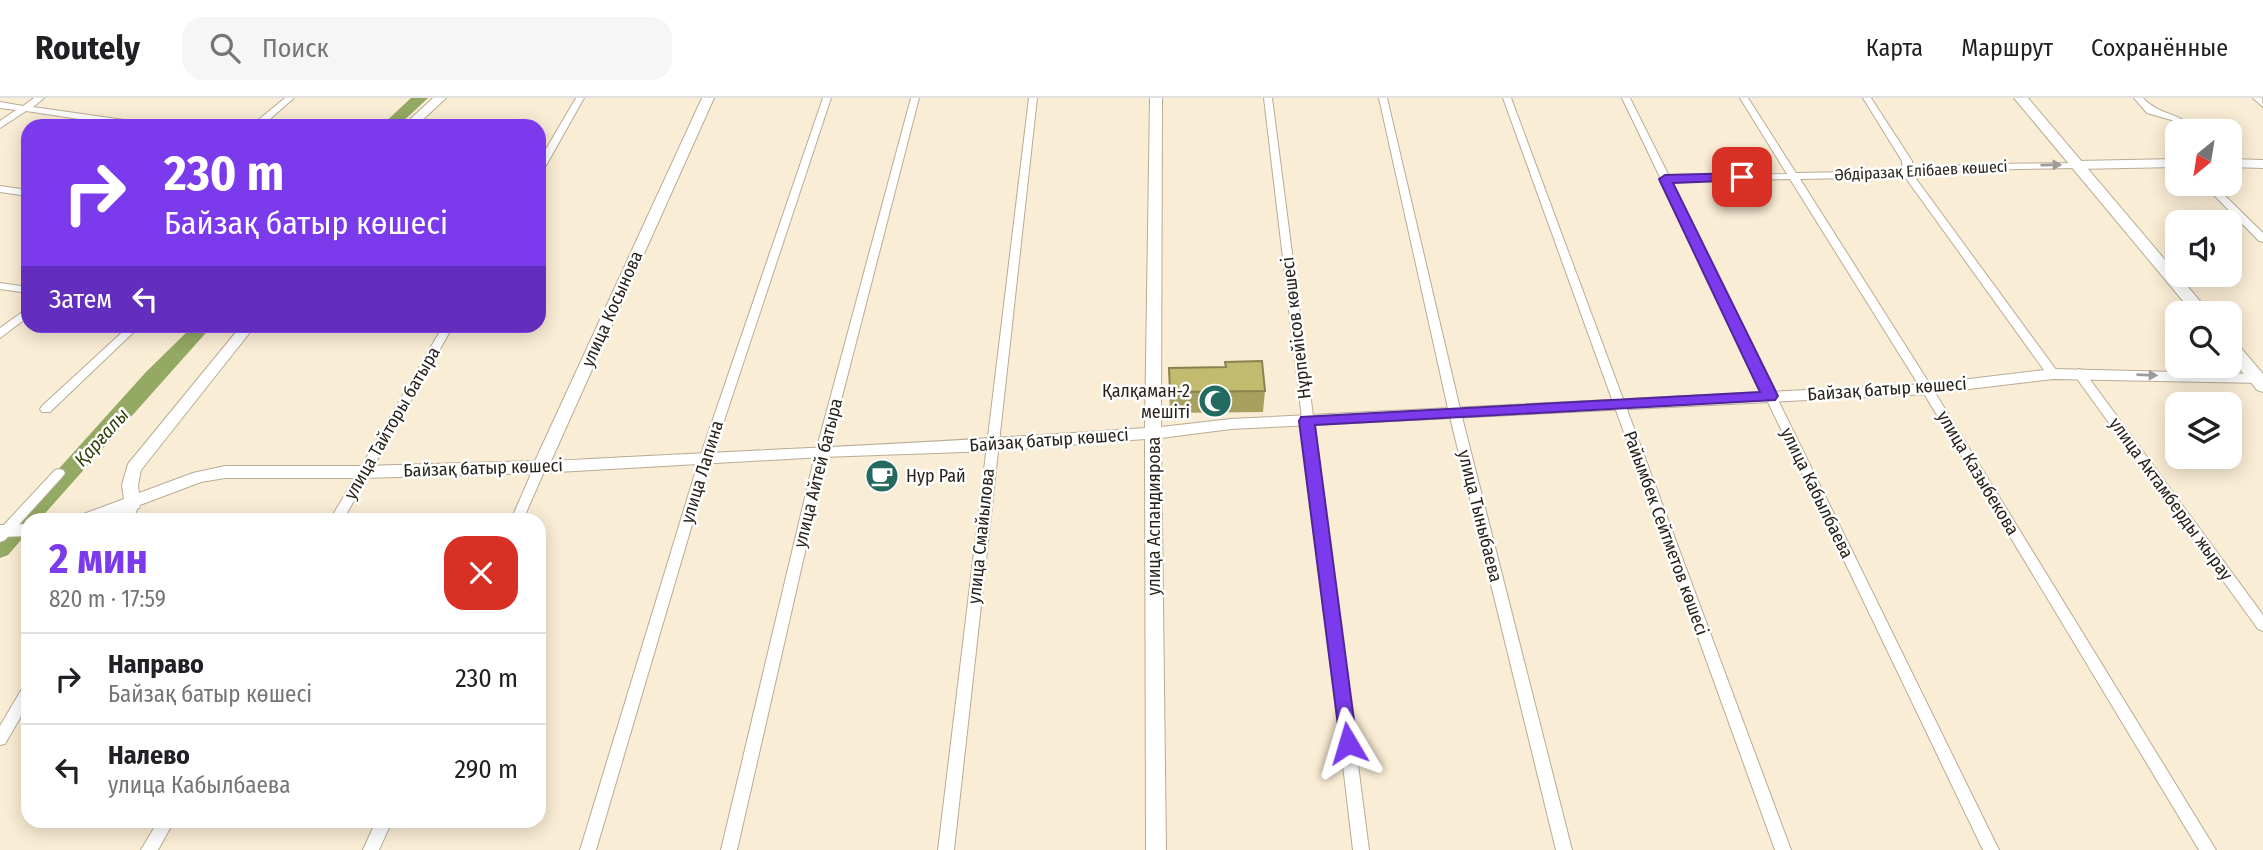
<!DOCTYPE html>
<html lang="ru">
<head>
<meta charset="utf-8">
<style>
  body { margin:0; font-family:"Fira Sans Condensed",sans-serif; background:#f6f6f6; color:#202124; height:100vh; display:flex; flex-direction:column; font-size:26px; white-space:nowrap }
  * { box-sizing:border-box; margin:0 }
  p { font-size:23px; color:#757577 }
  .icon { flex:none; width:38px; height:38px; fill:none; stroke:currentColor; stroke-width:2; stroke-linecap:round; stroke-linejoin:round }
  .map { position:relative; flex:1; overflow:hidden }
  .panel { position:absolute; left:21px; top:415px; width:525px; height:315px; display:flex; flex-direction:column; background:#fff; border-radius:21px; box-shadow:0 4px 18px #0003 }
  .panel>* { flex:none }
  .guide { position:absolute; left:21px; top:21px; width:525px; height:214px; border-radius:21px; box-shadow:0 4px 18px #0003; background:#7c3aed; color:#fff; overflow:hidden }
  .needle { width:46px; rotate:210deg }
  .tools { position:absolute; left:2165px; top:21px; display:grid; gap:14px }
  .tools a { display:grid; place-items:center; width:77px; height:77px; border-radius:14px; background:#fff; box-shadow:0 4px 18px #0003; font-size:35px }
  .pin { position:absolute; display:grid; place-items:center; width:60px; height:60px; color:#fff; margin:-30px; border-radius:14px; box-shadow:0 4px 10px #0006 }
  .me { position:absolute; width:77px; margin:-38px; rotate:353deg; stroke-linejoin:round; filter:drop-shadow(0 0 5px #0008) }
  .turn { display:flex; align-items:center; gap:24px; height:147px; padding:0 28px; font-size:32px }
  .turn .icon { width:91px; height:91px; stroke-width:2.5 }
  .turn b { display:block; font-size:49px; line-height:60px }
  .then { display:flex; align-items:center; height:66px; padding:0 28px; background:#0003; gap:14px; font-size:26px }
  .round { display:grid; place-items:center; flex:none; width:74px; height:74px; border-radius:21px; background:#f6f6f6 }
  .head { display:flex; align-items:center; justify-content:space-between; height:119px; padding:0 28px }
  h1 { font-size:42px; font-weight:700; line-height:52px; color:#7c3aed }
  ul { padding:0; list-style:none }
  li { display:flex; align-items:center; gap:21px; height:91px; padding:0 28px; border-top:2px solid #e0e0e0 }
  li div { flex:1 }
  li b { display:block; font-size:26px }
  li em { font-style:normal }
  header { display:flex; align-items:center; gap:42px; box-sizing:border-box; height:98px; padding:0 35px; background:#fff; border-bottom:2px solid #e0e0e0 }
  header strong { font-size:33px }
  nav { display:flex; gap:38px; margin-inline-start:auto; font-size:24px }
  .search { width:490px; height:63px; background:#f6f6f6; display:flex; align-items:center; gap:18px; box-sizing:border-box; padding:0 24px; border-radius:21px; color:#757577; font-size:26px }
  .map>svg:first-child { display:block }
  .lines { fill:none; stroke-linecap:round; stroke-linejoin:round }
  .river { fill:#94a963; fill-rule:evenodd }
  .minor-casing { stroke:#b8ac95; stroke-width:2 }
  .tertiary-casing { stroke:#b8ac95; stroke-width:2 }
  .secondary-casing { stroke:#b8ac95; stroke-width:2 }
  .minor { fill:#fff; fill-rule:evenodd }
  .tertiary { fill:#fff; fill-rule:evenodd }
  .secondary { fill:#fff; fill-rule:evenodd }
  .wall { fill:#a7a05f }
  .building { fill:#c2ba6e; stroke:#88824d; stroke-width:2 }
  .oneway { fill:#9e9c98 }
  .route { fill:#7c3aed; stroke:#51269a; stroke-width:2 }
  .labels { text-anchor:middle; stroke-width:5; stroke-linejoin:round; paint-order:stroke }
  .far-street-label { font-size:16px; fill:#28241b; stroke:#fff }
  .street-label { font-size:18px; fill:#28241b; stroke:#fff }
  .poi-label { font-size:18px; fill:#28241b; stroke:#fff; text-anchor:end }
  .water-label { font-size:19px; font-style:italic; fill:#32400a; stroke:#fff }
</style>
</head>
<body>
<header>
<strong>Routely</strong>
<div class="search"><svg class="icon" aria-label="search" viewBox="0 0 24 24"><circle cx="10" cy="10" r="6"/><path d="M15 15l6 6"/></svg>Поиск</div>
<nav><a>Карта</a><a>Маршрут</a><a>Сохранённые</a></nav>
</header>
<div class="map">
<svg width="2263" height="752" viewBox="0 0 2263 752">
  <rect width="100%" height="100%" fill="#faedd5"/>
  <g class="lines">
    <!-- river -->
    <path class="river" d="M411,0H428L398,28H381Z
      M193,228H212L39,422H28V434L8,457L0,460V436L146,274Z"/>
    <defs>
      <path id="minor" d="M34,0H44L33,9L145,25L150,28H126L26,13L0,30V23L16,12L0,10V4L23,8Z
        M285,0H294L262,28H251Z
        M576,0H584L544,71L539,74V63Z
        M823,0H831L712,359L596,752H580L700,359Z
        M911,0H919L828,353L737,752H721L816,353Z
        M1029,0H1037L954,752H938Z
        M1264,0H1272L1369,752H1353Z
        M1379,0H1387L1461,315L1572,752H1556L1449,315Z
        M1503,0H1511L1791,752H1775Z
        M1622,0H1630L1669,78L1787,76L1740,0H1748L1796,75L1903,73L1902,63L1863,0H1871L1912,63V73L1971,66L2080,65V69L2077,70L1971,72L1914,78L2057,273L2059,276L2053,280L2049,279L1905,79L1800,81L1931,288L2216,752H2199L1923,294L1790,81L1671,84L1999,752H1983Z
        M2134,0H2143C2161,19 2177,12 2196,33H2186L2175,23L2147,15Z
        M2253,0H2262L2263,9Z
        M2203,86H2213L2263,135V144L2259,143Z
        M0,88L28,92V98L0,94Z
        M0,185L28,189V195L0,191Z
        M28,210V219L0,240V230Z
        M129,228H140L50,314H42L40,311L42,308Z
        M443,228H453L343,422H330Z
        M2079,271L2083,272L2263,517V533L2258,531L2075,278L2073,275Z
        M540,365L546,369L523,422H511L534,369Z
        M59,371L63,372L65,375L63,378L5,442L0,444V431L55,372Z
        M133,401L137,403L139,406L133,422H121L129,403Z
        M28,587V606L5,646L0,647V628L23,589Z
        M158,723H174L158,752H141Z
        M376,723H392L379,752H363Z"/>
      <path id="tertiary" d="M433,0H446L416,28H403Z
        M702,0H714L551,363C749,352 947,345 1145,330L1150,0H1162L1161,329L1231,321L1927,286L2053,271L2258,276L2263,277V285L2053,281L1927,296L1231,331L1161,340L1166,752H1146L1145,341L992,353L822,359L540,375L363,380H225L201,384L140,407L139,410L102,422H76L78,418L124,401L122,387L128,366L241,228H255L141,372L138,387L139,395L193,375L225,368H363L535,363Z
        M2177,61V69L2077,71L2071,67L2077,63Z
        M2230,61L2263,62V70L2230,69Z
        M28,426V438L0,439V427Z"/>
      <path id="secondary" d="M2014,0H2028L2210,215H2193Z
        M2230,242L2236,244L2263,276V294L2257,292L2230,259Z"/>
    </defs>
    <!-- minor casing -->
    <use href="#minor" class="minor-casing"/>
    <!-- tertiary casing -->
    <use href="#tertiary" class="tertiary-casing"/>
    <!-- secondary casing -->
    <use href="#secondary" class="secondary-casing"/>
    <!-- minor -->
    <use href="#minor" class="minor"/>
    <!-- tertiary -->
    <use href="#tertiary" class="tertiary"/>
    <!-- secondary -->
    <use href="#secondary" class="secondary"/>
  </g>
  <!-- wall -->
  <path class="wall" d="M1225,264L1265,293L1263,314L1170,315L1169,291V270L1225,269Z"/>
  <!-- building -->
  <path class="building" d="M1262,263L1265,293L1170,294L1169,270L1226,269L1225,264Z"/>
  <!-- one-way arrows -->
  <defs><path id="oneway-solid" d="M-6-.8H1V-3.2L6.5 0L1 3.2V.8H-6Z" transform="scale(1.75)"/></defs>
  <g class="oneway">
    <use href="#oneway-solid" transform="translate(2051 67) rotate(-1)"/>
    <use href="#oneway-solid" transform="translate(2147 277) rotate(2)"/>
  </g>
  <!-- route -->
  <path class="route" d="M1742,75L1746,76V82L1673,85L1778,298L1775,302L1315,327L1357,645L1354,651L1348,653L1341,651L1299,323L1301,319L1760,294L1659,81L1665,77Z"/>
  <!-- icons -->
  <defs>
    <symbol id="mosque-disc" viewBox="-11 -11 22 22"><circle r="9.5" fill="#236b61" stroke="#fff"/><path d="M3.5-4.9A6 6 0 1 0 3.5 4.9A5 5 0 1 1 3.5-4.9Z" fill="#fff"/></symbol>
    <symbol id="cafe-disc" viewBox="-11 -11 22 22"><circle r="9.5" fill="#236b61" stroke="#fff"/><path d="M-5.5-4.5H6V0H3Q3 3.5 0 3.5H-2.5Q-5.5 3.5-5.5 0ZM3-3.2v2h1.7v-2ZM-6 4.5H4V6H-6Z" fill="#fff"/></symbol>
  </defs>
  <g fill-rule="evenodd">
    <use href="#mosque-disc" x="1196" y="284" width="38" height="38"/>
    <use href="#cafe-disc" x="863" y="359" width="38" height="38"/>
  </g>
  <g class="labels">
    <!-- far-street labels -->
    <g class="far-street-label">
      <text transform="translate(1921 72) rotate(-3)" y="6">Әбдіразақ Елібаев көшесі</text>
    </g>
    <!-- street labels -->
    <g class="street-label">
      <text transform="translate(612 211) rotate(-66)" y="6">улица Косынова</text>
      <text transform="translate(1296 230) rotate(-97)" y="6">Нұрпейісов көшесі</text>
      <text transform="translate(1887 291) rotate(-4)" y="6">Байзақ батыр көшесі</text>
      <text transform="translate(392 325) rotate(-60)" y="6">улица Тайторы батыра</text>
      <text transform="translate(1049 342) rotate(-4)" y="6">Байзақ батыр көшесі</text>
      <text transform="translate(483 370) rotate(-2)" y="6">Байзақ батыр көшесі</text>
      <text transform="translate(702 374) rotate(-73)" y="6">улица Лапина</text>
      <text transform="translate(818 375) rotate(-76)" y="6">улица Айтей батыра</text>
      <text transform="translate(1978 375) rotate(59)" y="6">улица Казыбекова</text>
      <text transform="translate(1817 395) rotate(64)" y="6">улица Кабылбаева</text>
      <text transform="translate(2171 401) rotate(54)" y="6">улица Актамберды жырау</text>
      <text transform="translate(1154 418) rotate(-90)" y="6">улица Аспандиярова</text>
      <text transform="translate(1480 418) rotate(76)" y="6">улица Тыныбаева</text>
      <text transform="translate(1666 435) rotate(70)" y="6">Райымбек Сейтметов көшесі</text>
      <text transform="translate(981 438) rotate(-84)" y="6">улица Смайылова</text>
    </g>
    <!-- poi labels -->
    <g class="poi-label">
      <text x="1190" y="299">Қалқаман-2<tspan x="1190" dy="21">мешіті</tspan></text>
      <text x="906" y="384" text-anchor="start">Нур Рай</text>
    </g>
    <!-- water labels -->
    <g class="water-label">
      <text transform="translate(101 339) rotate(-48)" y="7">Қарғалы</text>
    </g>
  </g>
</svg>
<div class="tools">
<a><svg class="needle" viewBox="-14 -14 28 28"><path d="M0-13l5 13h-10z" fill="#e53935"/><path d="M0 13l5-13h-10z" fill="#757577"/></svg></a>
<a><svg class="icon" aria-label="sound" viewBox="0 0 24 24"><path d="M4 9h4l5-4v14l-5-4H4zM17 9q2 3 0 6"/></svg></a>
<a><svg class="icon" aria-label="search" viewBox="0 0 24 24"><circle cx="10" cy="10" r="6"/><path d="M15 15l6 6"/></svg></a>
<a><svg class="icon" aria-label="layers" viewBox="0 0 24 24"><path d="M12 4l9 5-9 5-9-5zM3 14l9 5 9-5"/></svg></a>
</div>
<div class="pin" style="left:1742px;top:79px;background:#d93025"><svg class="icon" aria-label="arrive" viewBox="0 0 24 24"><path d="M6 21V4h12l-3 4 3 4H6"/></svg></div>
<svg class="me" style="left:1348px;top:645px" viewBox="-20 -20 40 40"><path d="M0-17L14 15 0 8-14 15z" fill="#7c3aed" stroke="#fff" stroke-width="4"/></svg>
<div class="guide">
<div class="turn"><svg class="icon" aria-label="right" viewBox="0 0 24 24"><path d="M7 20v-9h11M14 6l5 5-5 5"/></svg><div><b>230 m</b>Байзақ батыр көшесі</div></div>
<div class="then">Затем<svg class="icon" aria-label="left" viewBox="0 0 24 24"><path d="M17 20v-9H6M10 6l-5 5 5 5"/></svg></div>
</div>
<section class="panel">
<div class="head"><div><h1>2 мин</h1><p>820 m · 17:59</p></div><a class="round" style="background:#d93025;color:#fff"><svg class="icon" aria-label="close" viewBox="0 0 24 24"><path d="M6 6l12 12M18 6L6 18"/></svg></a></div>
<ul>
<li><svg class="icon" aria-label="right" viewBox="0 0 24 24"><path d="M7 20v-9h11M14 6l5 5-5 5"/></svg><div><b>Направо</b><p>Байзақ батыр көшесі</p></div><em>230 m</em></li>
<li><svg class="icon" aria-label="left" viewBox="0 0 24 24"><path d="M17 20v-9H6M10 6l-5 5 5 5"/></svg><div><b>Налево</b><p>улица Кабылбаева</p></div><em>290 m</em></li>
</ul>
</section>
</div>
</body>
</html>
